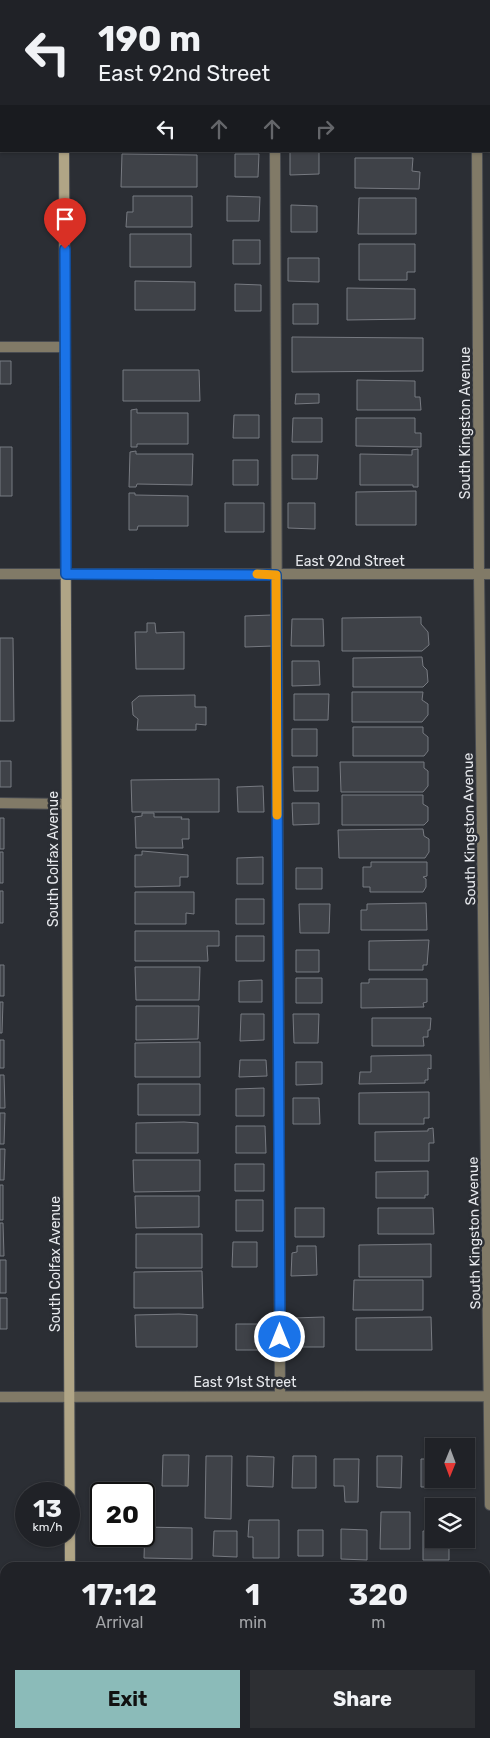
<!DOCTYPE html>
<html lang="en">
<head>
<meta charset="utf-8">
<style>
  body { margin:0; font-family:Rubik,sans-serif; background:#2d2f33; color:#f1f3f6; height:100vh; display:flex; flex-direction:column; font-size:19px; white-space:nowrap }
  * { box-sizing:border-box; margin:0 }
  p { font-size:16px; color:#a2a4a7 }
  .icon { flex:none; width:28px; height:28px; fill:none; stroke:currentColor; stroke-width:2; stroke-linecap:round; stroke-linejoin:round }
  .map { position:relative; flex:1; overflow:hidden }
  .side { position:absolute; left:0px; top:1562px; width:490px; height:176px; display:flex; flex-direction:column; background:#202227; border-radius:15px 15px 0 0; box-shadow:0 1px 4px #0004,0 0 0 1px #3d3f44 }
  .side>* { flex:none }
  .hud { position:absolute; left:0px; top:0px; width:490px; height:152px; box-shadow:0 1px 4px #0004,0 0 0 1px #3d3f44; background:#202227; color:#f1f3f6; overflow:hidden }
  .needle { width:32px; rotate:181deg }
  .buttons { position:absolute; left:425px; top:1438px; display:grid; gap:10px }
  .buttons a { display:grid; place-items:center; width:50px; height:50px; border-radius:0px; background:#202227; box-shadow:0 1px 4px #0004,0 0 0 1px #3d3f44; font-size:25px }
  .speed { position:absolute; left:15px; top:1482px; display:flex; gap:10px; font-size:25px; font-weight:700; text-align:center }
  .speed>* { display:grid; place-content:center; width:65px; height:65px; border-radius:50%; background:#202227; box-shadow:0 1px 4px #0004,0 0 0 1px #3d3f44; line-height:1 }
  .speed small { font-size:12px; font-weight:400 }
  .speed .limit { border:2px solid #111; border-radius:8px; background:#fff; color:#111 }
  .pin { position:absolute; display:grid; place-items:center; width:42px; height:42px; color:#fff; margin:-51px -21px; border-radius:50% 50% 50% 0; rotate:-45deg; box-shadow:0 0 5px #0007 }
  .pin .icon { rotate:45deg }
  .me { position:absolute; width:55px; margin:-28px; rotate:0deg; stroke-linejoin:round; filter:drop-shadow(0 0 4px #0008) }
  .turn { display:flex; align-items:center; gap:18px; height:105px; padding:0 15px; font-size:22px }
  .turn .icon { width:65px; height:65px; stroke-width:2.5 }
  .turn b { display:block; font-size:35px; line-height:42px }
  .lanes { display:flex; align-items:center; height:48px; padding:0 15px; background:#0003; justify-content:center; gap:25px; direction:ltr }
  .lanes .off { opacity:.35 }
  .eta { display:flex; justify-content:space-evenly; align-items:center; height:85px; text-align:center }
  .eta b { font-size:30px; font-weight:700; line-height:35px }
  .primary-button { display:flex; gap:10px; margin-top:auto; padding:10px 15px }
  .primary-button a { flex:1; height:58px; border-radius:0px; background:#8bbbb9; color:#111; font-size:20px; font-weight:700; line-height:58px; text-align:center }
  .primary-button a+a { background:#2d2f33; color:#f1f3f6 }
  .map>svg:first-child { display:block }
  .building { fill:#3f4248; stroke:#777a81 }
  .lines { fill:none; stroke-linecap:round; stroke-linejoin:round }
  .service-casing { stroke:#494c51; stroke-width:12 }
  .minor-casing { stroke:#494c51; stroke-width:12 }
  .secondary-casing { stroke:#494c51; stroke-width:12 }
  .service { stroke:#817a67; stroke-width:10 }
  .minor { stroke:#817a67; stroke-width:10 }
  .secondary { stroke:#b0a586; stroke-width:10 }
  .route-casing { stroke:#114b97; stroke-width:12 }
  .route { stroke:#1a73e8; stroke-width:9 }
  .slow { stroke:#f59e0b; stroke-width:9 }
  .labels { text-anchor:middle; stroke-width:5; stroke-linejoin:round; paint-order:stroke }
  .street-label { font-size:14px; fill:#e6e8ec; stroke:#2b2e34 }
</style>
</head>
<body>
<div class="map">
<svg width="490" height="1738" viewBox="0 0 490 1738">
  <rect width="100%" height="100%" fill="#2b2e34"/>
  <!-- building -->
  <path class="building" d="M358,0H415V1H358Z
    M290,151H319V174L290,175Z
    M122,154L197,155V187H121Z
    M235,154H259L258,177H235Z
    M355,158H413L412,171L420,172L419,189L355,188Z
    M133,196H192V227H126L127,212H133Z
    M227,196L260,197L259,221H227Z
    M359,198H416V234H358Z
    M291,205L317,206V232H291Z
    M130,234H191V267H130Z
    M233,240H260V264H233Z
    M359,244H415V272H407V280H359Z
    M288,258H319V282L288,281Z
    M135,281L195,282V310H135Z
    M235,284L261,285V311H235Z
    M347,288L415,289V319L347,320Z
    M293,304H318V324H293Z
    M292,337L423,338V371L292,372Z
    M0,361H11V384H0Z
    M123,370H199L200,401H123Z
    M357,380L415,381V397H420L421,410H357Z
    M296,394H319V403L295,404Z
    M137,409V413H188V444H137V447H131V410Z
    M234,415H259V438H233Z
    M293,418H322V442H292Z
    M356,418H415V433H421V447L356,446Z
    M0,447H12V496H0Z
    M418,449V487H413V485H360V454L412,455V450Z
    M136,451V454H193L192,485L137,484L136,487H129L130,452Z
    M292,455H318L317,479H292Z
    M233,460H258V485H233Z
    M416,491V525H356V492Z
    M129,493H135V495L188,496V526H138L137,530H129Z
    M225,503H264V532H225Z
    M288,503H315V529L288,528Z
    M272,615L273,646L245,647V616Z
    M421,617V624L428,632L429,645L422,651H342V618Z
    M292,619H323L324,646H291Z
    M147,623H155L156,633L184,632V669H136L135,632H147Z
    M0,638H13L14,721H0Z
    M422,657L423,666L427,670L428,682L423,687H353V658Z
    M292,661H319L320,685L292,686Z
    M352,692H423L422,700L428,704V715L422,722H352Z
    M294,694H329L328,720H294Z
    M195,695V707H206V725L196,724V730H137L138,719L133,715L132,702L139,696Z
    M353,727H423V733L428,737V751L424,756H353Z
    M292,729H317V756H292Z
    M0,761H11V787H0Z
    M340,762H424V768L428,771V786L423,792H341Z
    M293,767H318V791H294Z
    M219,779V812H132L131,780Z
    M263,786L264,812H238L237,787Z
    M342,795H423V804L428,807V821L424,825H342Z
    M292,803H319V824L293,825Z
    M142,813H154V817H182L181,819H189V839H182L183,848H136L135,817L142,816Z
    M0,818H4V849H0Z
    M423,829L424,836L429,839V852L425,858H339L338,830Z
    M142,851L188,855V877H180V886L135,887V855H142Z
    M0,852H3V883H0Z
    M263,857V884H237V858Z
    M371,862H427V876L423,877L426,879V887L423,892H370V887H363V867H371Z
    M296,868H322V889H296Z
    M0,891H3V923H0Z
    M135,892H194V914L186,913V924H135Z
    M236,899H264V924H236Z
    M426,903L427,930H361V910H367V904Z
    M299,904H330L329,933H300Z
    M135,931H219V946H207L208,961H135Z
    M236,936H264V961H236Z
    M429,940L427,965H423V970H369V941Z
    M296,950H319V972H296Z
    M0,965H4V996H0Z
    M135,967H200L199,1000H136Z
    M296,978H322V1003H296Z
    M369,979H427V1002L423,1003L424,1007L361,1008V983H369Z
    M262,980V1002H239V981Z
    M0,1002H3L2,1033H0Z
    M136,1006H199L198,1039L136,1040Z
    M241,1014H264V1040L240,1041Z
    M293,1014H319L318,1043H294Z
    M372,1018H431L430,1030H428V1037H423L424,1046H372Z
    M0,1040H4V1068H0Z
    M200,1042V1077H135V1043Z
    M431,1055V1069L428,1068V1080H425V1083L359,1084L360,1072H371V1056Z
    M240,1060H266L267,1076L239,1077Z
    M296,1062H322V1084L296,1085Z
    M0,1075H4L5,1108H0Z
    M138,1084H200V1115H138Z
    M264,1088V1116H236V1089Z
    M429,1092V1118H424V1124H359V1093Z
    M293,1098H319L320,1124H293Z
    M0,1113H5L4,1144H0Z
    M184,1122L198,1123V1153H136V1123Z
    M236,1126H265L266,1153H236Z
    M433,1128L434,1143H429V1161H375V1132L428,1131V1129Z
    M0,1149H5L4,1180H0Z
    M133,1160H200V1191L134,1192Z
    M235,1164H264V1191H235Z
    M428,1171V1195H425V1198H376V1172Z
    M0,1185H3V1220H0Z
    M135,1196H199V1227L136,1228Z
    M236,1200H263V1231H236Z
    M295,1208H324V1237H295Z
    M378,1208H433L434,1234H378Z
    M0,1223H3L4,1256H0Z
    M136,1234H202V1268H136Z
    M233,1242H257V1267H232Z
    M431,1244V1277H359V1245Z
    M297,1246H316L317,1275L291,1276L292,1253L297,1252Z
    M0,1260H6V1293H0Z
    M202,1271L203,1308H134V1272Z
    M354,1280H423V1310H353Z
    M0,1298H7V1329H0Z
    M179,1314L197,1315V1347H136L135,1315Z
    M324,1317V1347H294L293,1318Z
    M431,1317L432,1350H356V1318Z
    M236,1324H270V1350H236Z
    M163,1455H189L188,1486H162Z
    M206,1456H232L231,1519L205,1518Z
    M247,1456L274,1457L273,1487L247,1486Z
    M293,1456H316V1488H292Z
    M377,1456H402L401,1488L377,1487Z
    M334,1459H359L358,1502H345L344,1486H334Z
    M421,1459H434V1479H444V1487H421Z
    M381,1512H410V1549H380Z
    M249,1520H279V1558H253V1537H248Z
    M145,1527L192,1528V1559L144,1558Z
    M341,1529L367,1530V1560L341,1559Z
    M298,1530H323V1556H298Z
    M214,1531H237V1557L213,1556Z
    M423,1531H434V1539H449V1560H423Z
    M309,1734H334V1738H309Z
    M354,1736L429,1738H354Z"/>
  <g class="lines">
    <defs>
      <path id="service" d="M275,0V1
        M275,151L280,1396
        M0,347H65
        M0,803L66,804
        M485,1576H490
        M297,1734V1738"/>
      <path id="minor" d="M476,0V1
        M477,151L479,575L490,1505
        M0,574H490
        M0,1397L490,1396"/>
      <path id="secondary" d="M64,0V1
        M64,151L70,1568
        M72,1734V1738"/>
    </defs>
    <!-- service casing -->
    <use href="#service" class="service-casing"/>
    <!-- minor casing -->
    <use href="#minor" class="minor-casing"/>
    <!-- secondary casing -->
    <use href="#secondary" class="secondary-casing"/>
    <!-- service -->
    <use href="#service" class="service"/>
    <!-- minor -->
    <use href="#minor" class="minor"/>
    <!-- secondary -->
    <use href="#secondary" class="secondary"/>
  </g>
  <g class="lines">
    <defs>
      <path id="route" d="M65,249L66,574L276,575L280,1337"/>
    </defs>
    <!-- route casing -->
    <use href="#route" class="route-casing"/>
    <!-- route -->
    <use href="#route" class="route"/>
    <!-- slow -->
    <path class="slow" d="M257,574L276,575L277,815"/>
  </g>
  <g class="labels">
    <!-- street labels -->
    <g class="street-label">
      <text transform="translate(465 423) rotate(-90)" y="5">South Kingston Avenue</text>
      <text x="350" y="566">East 92nd Street</text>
      <text transform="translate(469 829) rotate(-91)" y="5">South Kingston Avenue</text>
      <text transform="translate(53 859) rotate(-90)" y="5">South Colfax Avenue</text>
      <text transform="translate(474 1233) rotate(-91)" y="5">South Kingston Avenue</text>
      <text transform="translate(55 1264) rotate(-90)" y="5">South Colfax Avenue</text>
      <text x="245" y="1387">East 91st Street</text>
    </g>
  </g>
</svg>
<div class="buttons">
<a><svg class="needle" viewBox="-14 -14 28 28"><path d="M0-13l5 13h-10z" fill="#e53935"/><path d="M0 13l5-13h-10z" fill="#a2a4a7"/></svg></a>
<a><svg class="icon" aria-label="layers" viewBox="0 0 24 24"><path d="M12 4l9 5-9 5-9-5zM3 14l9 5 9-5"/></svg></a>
</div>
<div class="speed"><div>13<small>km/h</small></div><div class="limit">20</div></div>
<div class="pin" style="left:65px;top:249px;background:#d93025"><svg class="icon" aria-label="arrive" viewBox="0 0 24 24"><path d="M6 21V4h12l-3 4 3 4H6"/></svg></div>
<svg class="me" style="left:280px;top:1337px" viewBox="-20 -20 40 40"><circle r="17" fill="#1a73e8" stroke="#fff" stroke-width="3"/><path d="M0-11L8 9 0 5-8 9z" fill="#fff"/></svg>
<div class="hud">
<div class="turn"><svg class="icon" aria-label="left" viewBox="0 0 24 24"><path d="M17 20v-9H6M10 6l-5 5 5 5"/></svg><div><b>190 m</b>East 92nd Street</div></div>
<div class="lanes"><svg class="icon" aria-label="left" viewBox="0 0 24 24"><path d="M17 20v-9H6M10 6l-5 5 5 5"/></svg><svg class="icon off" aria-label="ahead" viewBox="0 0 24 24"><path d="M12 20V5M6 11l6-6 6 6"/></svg><svg class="icon off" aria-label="ahead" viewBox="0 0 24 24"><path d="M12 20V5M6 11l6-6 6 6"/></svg><svg class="icon off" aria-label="right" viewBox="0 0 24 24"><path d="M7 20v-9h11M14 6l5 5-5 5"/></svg></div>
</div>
<section class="side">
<div class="eta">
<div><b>17:12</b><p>Arrival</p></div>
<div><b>1</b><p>min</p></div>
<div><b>320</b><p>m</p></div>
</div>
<div class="primary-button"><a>Exit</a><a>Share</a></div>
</section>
</div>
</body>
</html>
